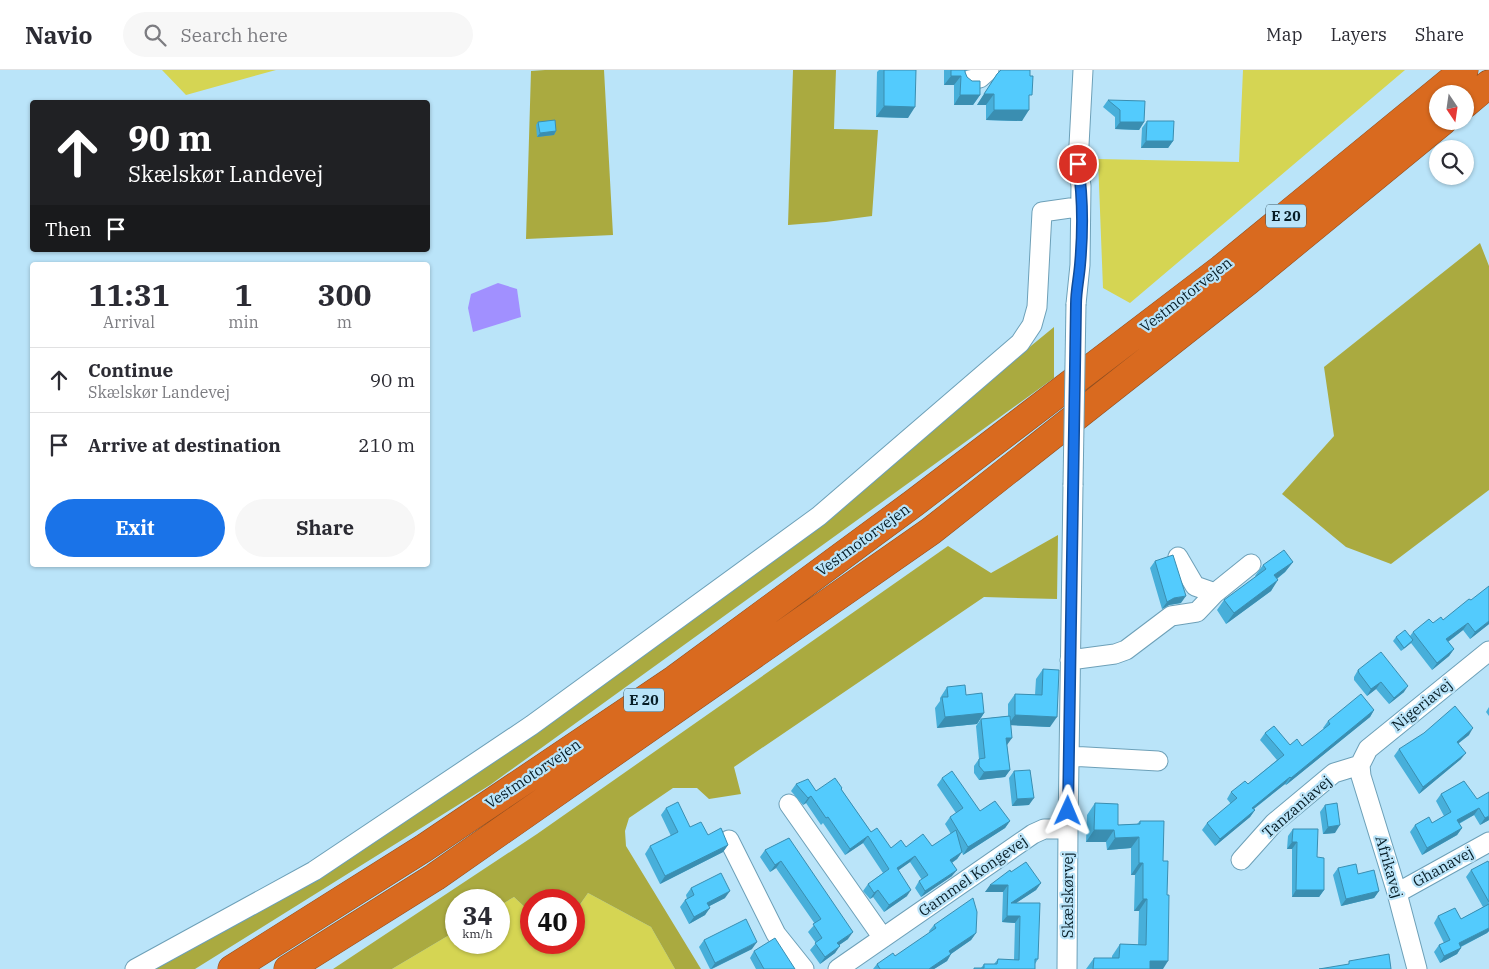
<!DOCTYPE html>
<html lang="en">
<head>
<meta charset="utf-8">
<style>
  body { margin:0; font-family:"IBM Plex Serif",serif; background:#f7f7f7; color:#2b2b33; height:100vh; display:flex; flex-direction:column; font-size:19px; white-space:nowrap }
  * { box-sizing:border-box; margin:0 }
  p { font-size:16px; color:#7c7c81 }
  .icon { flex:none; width:28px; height:28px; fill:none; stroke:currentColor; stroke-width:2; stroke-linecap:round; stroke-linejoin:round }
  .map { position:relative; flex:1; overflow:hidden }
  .details { position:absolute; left:30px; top:192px; width:400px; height:305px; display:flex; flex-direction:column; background:#fff; border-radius:5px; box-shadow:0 1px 4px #0004 }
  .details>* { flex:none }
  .hud { position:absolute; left:30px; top:30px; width:400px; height:152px; border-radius:5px; box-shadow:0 1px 4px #0004; background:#202124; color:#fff; overflow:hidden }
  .needle { width:32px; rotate:167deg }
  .tools { position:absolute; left:1429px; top:15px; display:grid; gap:10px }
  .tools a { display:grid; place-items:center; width:45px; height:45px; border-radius:50%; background:#fff; box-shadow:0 1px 4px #0004; font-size:25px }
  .speed { position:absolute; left:445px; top:819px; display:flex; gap:10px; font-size:25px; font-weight:700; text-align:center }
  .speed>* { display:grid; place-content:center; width:65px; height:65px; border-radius:50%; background:#fff; box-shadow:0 1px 4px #0004; line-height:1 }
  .speed small { font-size:12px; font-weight:400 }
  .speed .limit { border:8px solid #d22; background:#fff; color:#111 }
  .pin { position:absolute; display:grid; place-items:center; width:42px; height:42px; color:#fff; margin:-21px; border:2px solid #fff; border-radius:50%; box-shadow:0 1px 5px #0007 }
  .me { position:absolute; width:55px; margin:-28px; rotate:1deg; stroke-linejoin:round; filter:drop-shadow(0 0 4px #0008) }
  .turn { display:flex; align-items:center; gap:18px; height:105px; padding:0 15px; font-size:22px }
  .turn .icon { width:65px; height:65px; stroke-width:2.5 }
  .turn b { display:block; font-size:35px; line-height:42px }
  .then { display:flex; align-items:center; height:48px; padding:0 15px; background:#0003; gap:10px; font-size:19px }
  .eta { display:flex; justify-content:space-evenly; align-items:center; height:85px; text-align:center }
  .eta b { font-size:30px; font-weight:700; line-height:35px }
  .cta { display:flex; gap:10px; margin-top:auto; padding:10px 15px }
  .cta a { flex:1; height:58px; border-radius:30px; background:#1a73e8; color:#fff; font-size:20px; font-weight:700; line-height:58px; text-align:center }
  .cta a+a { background:#f7f7f7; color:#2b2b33 }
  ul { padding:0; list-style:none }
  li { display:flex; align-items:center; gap:15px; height:65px; padding:0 15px; border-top:1px solid #e1e1e2 }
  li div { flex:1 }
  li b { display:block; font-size:19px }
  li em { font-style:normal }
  header { display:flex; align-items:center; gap:30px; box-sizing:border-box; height:70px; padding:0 25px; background:#fff; border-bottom:1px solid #e1e1e2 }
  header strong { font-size:24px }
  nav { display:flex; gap:28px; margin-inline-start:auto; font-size:18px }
  .search { width:350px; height:45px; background:#f7f7f7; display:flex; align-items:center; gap:12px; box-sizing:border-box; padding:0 18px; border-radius:28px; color:#7c7c81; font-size:19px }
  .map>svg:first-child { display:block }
  .green { fill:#d5d553 }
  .forest { fill:#aaaa40 }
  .water { fill:#a190ff }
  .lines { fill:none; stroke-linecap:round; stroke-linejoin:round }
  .minor-casing { stroke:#6da0b8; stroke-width:21 }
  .highway-casing { stroke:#904f21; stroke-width:29 }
  .minor { stroke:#fff; stroke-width:19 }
  .highway { stroke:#d96a1f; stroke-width:28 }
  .minor-bridge-casing { stroke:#6da0b8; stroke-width:21; stroke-linecap:butt }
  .minor-bridge { stroke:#fff; stroke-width:19 }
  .wall { fill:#47afda }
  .shaded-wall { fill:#3a8eb1 }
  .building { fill:#53cbfd; stroke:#3a8eb1 }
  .route-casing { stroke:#114b97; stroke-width:12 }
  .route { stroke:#1a73e8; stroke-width:9 }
  .labels { text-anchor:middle; stroke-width:4.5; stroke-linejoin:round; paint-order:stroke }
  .shield { fill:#bae4f9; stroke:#3d5965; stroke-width:1 }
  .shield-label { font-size:14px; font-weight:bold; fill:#071d26 }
  .street-label { font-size:15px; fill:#071d26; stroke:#bae4f9 }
</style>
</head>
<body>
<header>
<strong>Navio</strong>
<div class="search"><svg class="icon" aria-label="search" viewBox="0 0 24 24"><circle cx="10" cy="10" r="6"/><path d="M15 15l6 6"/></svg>Search here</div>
<nav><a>Map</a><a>Layers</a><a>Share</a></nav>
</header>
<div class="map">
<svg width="1489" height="899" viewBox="0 0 1489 899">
  <rect width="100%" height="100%" fill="#bae4f9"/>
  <!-- green -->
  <path class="green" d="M162,0H276L186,25Z
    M1243,0H1405L1130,233L1103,218L1098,89L1239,92Z
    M588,823L651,857L675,899H392L456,861V872H499V836L514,827L531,843V872H574V843Z"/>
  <!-- forest -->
  <path class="forest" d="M545,0H604L613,165L526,169L531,1Z
    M793,0H836L834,59L878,60L872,146L826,152L788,155Z
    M1480,173L1489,196V420L1391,494L1346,477L1282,424L1334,366L1324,297Z
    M1054,257V308L490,715L195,899H147L314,806L781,482Z
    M1058,465L1057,529L984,527L734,697L741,724L709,729L697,718H673L629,748L625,761L626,776L701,899H675L651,857L588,823L574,843V830H531V843L514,827L499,836V830H456V861L392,899H333L537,764L948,476L991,503Z"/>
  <!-- water -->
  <path class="water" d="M498,213L517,219L521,247L473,262L468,238L471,224Z"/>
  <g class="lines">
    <defs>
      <path id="minor" d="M969,10L980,8L989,0
        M1076,234L1080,195L1081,116L1078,94L1083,0
        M1178,487L1195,516L1215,523
        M1070,590L1115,584L1126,580L1171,546L1197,542L1215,523L1251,494
        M1069,686L1158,691
        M789,734L883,868
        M729,770L776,864L804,899
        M1241,790L1274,753L1334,703L1360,695
        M1397,823L1489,772
        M135,899L314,801L532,655L819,446L1020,273L1032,255L1037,237L1042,142L1070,138
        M838,899L1033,764L1044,759H1068
        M1067,899L1068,759L1073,415
        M1417,899L1397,823L1361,706L1360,695L1368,679L1489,581"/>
      <path id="highway" d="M1465,34L1489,14
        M232,899L424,778L675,609L914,433L1221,199L1464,0
        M288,899L435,807L931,461L1248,211L1443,51"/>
    </defs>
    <!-- minor casing -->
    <use href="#minor" class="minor-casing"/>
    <!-- highway casing -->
    <use href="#highway" class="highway-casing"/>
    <!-- minor -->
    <use href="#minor" class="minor"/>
    <!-- highway -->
    <use href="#highway" class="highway"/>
    <defs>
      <path id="minor-bridge" d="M1073,415L1076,234"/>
    </defs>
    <!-- minor-bridge casing -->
    <use href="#minor-bridge" class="minor-bridge-casing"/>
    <!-- minor-bridge -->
    <use href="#minor-bridge" class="minor-bridge"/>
  </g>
  <!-- wall -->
  <path class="wall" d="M879,0H916L908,48L876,47L877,2Z
    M944,0H967L965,1V2L967,7L980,25L973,35H954V15H944Z
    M997,4L1029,29L1022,51L986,50V35H977Z
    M1108,30L1144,52L1139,60L1115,59V47L1103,37Z
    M1147,51L1173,71L1168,78H1141L1142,58Z
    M538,52L556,61L554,65L537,67L536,55Z
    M1155,491L1181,533L1169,535L1162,539L1150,498Z
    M1293,492L1285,502L1277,509L1271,521L1226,554L1217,540L1224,530L1256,507L1255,506L1263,495Z
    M1443,550L1489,554L1470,569L1463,560L1448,572L1454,579L1449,586L1432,600L1411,573L1401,581L1393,571L1396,567L1410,566L1413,562L1433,553Z
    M1043,599L1050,657L1011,655L1007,675L1010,700L1005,707L979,710L974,703V696L979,689L976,656L981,649L1008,646V634L1015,624L1035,625L1036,609Z
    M1358,600L1404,622L1389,634L1376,619L1367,626L1354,610V607Z
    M947,617L966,625L984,643L977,654L937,658L935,638L940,631V628Z
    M1489,637V646L1486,642Z
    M1374,640L1370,647L1286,715L1285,714L1254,739L1255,740L1250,747L1215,776L1202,760L1207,753L1231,734L1227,729L1231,722L1248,714L1277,690L1260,670L1265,663L1290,675L1302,676L1324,659L1323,658L1328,651Z
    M1469,665L1459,673L1461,689L1419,724L1394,686L1399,679Z
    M1014,701L1029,735L1012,736L1009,708Z
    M942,708L980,741L1010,751L1005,758L963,785L962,782L957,789L952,793V806L921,827L915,818L919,811L922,810L910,792L898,800L907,826L884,842L873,827L870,829L863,821L868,814L883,803L863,773L845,785L823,753L821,755L806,733L803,735L791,721L796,714L816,721L842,718L841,719L871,762L891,778L906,777L932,776L951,764L945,754L950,747L956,743L937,715Z
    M1464,711L1489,750L1480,755L1474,745L1459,754L1462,758L1457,765L1422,785L1410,762L1415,755L1432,753L1444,746L1436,731L1441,724Z
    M1095,733L1118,755L1137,754L1140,751L1163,791V899H1086L1094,888H1112V886L1120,874L1138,875L1139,841H1134L1135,805H1131V778L1107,780L1106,772H1086L1087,745Z
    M1325,735L1335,763L1323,764L1320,742Z
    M666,738L690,757L708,765L728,775L723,782L660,814L645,784L650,776L671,766L661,745Z
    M1293,759L1317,787L1324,820L1319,827H1292V779H1287L1288,766Z
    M789,768L848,869L839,875L835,883L820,894L810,880L816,873L808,862L815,854L776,798L770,802L760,787L765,780Z
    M1489,793V861L1487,863L1461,877L1457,884L1440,893L1434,882L1439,875L1444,873L1434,853L1438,846L1461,849L1483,837L1466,807L1471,800Z
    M1338,798L1358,804L1379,821L1374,828L1341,836L1333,805Z
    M1011,802L1041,813L1036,820L1016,833L1038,889L1035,894V899H974V898H981L984,894H994L998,889L1014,890L1015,853L1002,852L1003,822H985Z
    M691,818L725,828L709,836L705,845L689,854L680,837L685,830L687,829L686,825Z
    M934,855L976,863L971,870L951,884L947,891L934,899H873L877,894L895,886L930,863L929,861Z
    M704,870L752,879L712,899H710L699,877Z
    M754,881L795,899H756L750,888Z"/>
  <!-- shaded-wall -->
  <path class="shaded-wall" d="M951,6H961L954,15H944Z
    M984,24H994L986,35H977Z
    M960,25H980L973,35H954Z
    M884,36L915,37L908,48L876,47Z
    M994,40H1029L1022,51L986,50Z
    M1120,52H1144L1139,60L1115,59Z
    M556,61L554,65L537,67L540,63Z
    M1146,71H1173L1168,78H1141Z
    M1293,492L1285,502L1267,516L1274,505Z
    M1278,510L1271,521L1226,554L1234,543Z
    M1186,526L1181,533L1169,535L1162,539L1167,532L1174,528Z
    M1489,551V554L1470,569L1475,562Z
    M1468,553L1463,560L1441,577L1446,569Z
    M1413,570L1411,573L1401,581L1404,578Z
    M1454,579L1449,586L1432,600L1437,593Z
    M1381,612L1376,619L1367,626L1371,619Z
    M1408,616L1404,622L1389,634L1394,628Z
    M1374,640L1370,647L1286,715L1291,708Z
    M984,643L977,654L937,658L945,647Z
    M1015,645L1057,647L1050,657L1008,655Z
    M1473,658L1469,665L1452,678L1457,672Z
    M1006,668H1012L1007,675L1001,676Z
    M1466,683L1461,689L1419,724L1423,717Z
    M1010,700L1005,707L979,710L984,702Z
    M1290,707L1285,714L1247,744L1252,738Z
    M811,726L806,733L803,735L808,728Z
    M1034,728L1029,735L1012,736L1017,729Z
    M1479,738L1474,745L1452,757L1457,750Z
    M1255,740L1250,747L1215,776L1220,769Z
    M1489,746V750L1480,755L1485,748Z
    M1010,751L1005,758L963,785L968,777Z
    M1340,755L1335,763L1323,764L1328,757Z
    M1462,758L1457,765L1422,785L1427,778Z
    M1094,760H1114L1106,772H1086Z
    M868,766L863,773L845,785L850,779Z
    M1139,767L1131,778L1107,780L1115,768Z
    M1292,772H1297L1292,779H1287Z
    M728,775L723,782L660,814L665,806Z
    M962,782L957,789L945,797L950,790Z
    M915,786L910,792L892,805L897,798Z
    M781,791L776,798L770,802L775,795Z
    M1139,793H1143L1135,805H1131Z
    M957,800L952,806L921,827L925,821Z
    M1041,813L1036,820L1007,839L1011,833Z
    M990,815H1008L1003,822H985Z
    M878,820L873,827L870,829L874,823Z
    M911,820L907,826L884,842L889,835Z
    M1296,820H1324L1319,827H1292Z
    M730,821L725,828L702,840L707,833Z
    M1379,821L1374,828L1341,836L1346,829Z
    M1143,829H1147L1139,841H1134Z
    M710,838L705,845L689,854L694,847Z
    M1007,846H1020L1015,853L1002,852Z
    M1489,858V861L1487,863L1454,880L1459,873Z
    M853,862L848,869L832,880L837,873Z
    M976,863L971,870L945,888L949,881Z
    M757,872L752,879L711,899L715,893Z
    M840,876L835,883L820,894L825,887Z
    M1461,878L1457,884L1440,893L1444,886Z
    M951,884L947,891L934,899H929Z
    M1150,891H1168L1163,899H1144Z"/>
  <!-- building -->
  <path class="building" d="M884,0H916L915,37L884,36Z
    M951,0H965V2L967,7L972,11H980V25H960L961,6H951Z
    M1001,0H1030V6H1033L1032,25H1029V40H994V24H984L997,4Z
    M1108,30L1145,31L1144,52H1120V40Z
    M555,50L556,61L540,63L538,52Z
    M1147,51H1174L1173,71H1146Z
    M1284,480L1293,492L1274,505L1278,510L1234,543L1224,530L1266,499L1263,495Z
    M1173,485L1186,526L1174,528L1167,532L1155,491Z
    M1489,516V551L1475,562L1468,553L1446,569L1454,579L1437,593L1413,562L1429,549L1433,553L1441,547L1443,550L1469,529L1471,530Z
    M1405,560L1413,570L1404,578L1396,567Z
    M1381,582L1408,616L1394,628L1381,612L1371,619L1359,603L1358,600Z
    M1043,599L1059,600L1057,647L1015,645V624L1042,625Z
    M965,615L966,625L982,623L984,643L945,647L942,627H948L947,617Z
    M1361,624L1374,640L1291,708L1290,707L1252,738L1255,740L1220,769L1207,753L1237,728L1231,722L1245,711L1248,714L1284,685L1265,663L1274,656L1290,675L1297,669L1302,676L1330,654L1328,651Z
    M1455,636L1473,658L1457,672L1466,683L1423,717L1399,679L1424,663Z
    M1010,646L1012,668H1006L1010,700L984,702L979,696V689L985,688L981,649Z
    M1030,700L1034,728L1017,729L1014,701Z
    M952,701L980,741L995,731L1010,751L968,777L950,747L963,738L942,708Z
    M835,708L842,718L841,719L871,762L877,758L891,778L901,770L906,777L923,764L932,776L956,760L962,782L950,790L957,800L925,821L919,811L928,805L915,786L897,798L911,820L889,835L878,820L874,823L868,814L889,799L868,766L850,779L828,747L826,748L811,726L808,728L796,714L808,709L816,721Z
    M1464,711L1477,729L1489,722V746L1485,748L1479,738L1457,750L1462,758L1427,778L1415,755L1429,747L1432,753L1451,742L1441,724Z
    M678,732L690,757L701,752L708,765L721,758L728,775L665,806L650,776L678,762L666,738Z
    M1095,733L1118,734V755L1140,754V751H1164L1163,791H1168L1167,825H1169L1168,891H1150V899H1093L1094,888H1119L1120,874L1146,875L1147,829H1143V793H1139V767L1115,768L1114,760H1094Z
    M1337,733L1340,755L1328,757L1325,735Z
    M1293,759H1318L1317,787L1324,788V820H1296L1297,772H1292Z
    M789,768L853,862L837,873L840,876L825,887L815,873L822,868L813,854L821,849L781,791L775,795L765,780Z
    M1488,791L1489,793V832L1471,800Z
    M1026,792L1041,813L1011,833H1040L1038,889H1035V899H974V898H984V894H997L998,889L1019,890L1020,846H1007L1008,815H990L1010,800L1011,802Z
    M1356,794L1358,804L1374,800L1379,821L1346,829L1338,798Z
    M721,803L730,821L707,833L710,838L694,847L685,830L694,825L691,818Z
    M973,828L977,842L976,863L949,881L951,884L929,899H880L877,894L893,883L895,886L936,858L934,855Z
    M1489,834V858L1459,873L1461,878L1444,886L1439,875L1450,870L1438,846L1455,838L1461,849Z
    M746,849L757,872L715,893L704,870Z
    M775,868L795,899H764L754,881Z
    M1389,884L1391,899H1319L1349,894V891Z"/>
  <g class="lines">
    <defs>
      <path id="route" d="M1068,741L1076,234C1076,221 1079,208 1080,195C1083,162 1083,127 1078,94"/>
    </defs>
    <!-- route casing -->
    <use href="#route" class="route-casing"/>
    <!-- route -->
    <use href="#route" class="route"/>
  </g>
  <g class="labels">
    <!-- shield labels -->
    <g class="shield">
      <rect x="1266" y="134.5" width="40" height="23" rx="4"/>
      <rect x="624" y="618.5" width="40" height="23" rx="4"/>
    </g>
    <g class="shield-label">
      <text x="1286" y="151">E 20</text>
      <text x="644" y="635">E 20</text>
    </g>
    <!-- street labels -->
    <g class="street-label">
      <text transform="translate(1186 225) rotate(-38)" y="5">Vestmotorvejen</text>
      <text transform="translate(863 470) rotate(-36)" y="5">Vestmotorvejen</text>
      <text transform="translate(1422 635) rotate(-39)" y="5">Nigeriavej</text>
      <text transform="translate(533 704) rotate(-34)" y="5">Vestmotorvejen</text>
      <text transform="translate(1297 737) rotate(-41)" y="5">Tanzaniavej</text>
      <text transform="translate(1389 797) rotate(74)" y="5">Afrikavej</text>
      <text transform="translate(1443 797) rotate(-29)" y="5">Ghanavej</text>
      <text transform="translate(973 806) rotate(-35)" y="5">Gammel Kongevej</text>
      <text transform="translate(1068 825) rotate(-90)" y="5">Skælskørvej</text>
    </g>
  </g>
</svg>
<div class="tools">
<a><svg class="needle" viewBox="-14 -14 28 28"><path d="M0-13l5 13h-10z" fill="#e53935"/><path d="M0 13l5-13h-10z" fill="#7c7c81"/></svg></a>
<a><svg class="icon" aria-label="search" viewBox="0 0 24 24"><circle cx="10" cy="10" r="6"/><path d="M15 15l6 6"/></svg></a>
</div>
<div class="speed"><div>34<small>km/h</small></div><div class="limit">40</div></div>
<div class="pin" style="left:1078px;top:94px;background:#d93025"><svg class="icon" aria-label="arrive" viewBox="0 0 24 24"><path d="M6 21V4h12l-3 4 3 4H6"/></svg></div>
<svg class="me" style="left:1068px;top:741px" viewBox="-20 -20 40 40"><path d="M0-17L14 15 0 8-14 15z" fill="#1a73e8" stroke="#fff" stroke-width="4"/></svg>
<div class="hud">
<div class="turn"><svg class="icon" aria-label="ahead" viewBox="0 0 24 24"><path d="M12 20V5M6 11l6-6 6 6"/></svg><div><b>90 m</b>Skælskør Landevej</div></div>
<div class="then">Then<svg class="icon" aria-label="arrive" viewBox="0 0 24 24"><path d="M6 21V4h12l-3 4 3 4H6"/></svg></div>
</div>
<section class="details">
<div class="eta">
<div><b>11:31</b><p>Arrival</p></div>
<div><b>1</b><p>min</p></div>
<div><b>300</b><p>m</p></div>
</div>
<ul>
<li><svg class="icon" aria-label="ahead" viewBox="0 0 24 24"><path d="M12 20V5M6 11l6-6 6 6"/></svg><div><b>Continue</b><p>Skælskør Landevej</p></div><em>90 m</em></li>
<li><svg class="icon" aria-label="arrive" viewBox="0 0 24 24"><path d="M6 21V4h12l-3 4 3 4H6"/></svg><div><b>Arrive at destination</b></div><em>210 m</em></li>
</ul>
<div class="cta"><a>Exit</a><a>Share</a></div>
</section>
</div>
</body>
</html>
